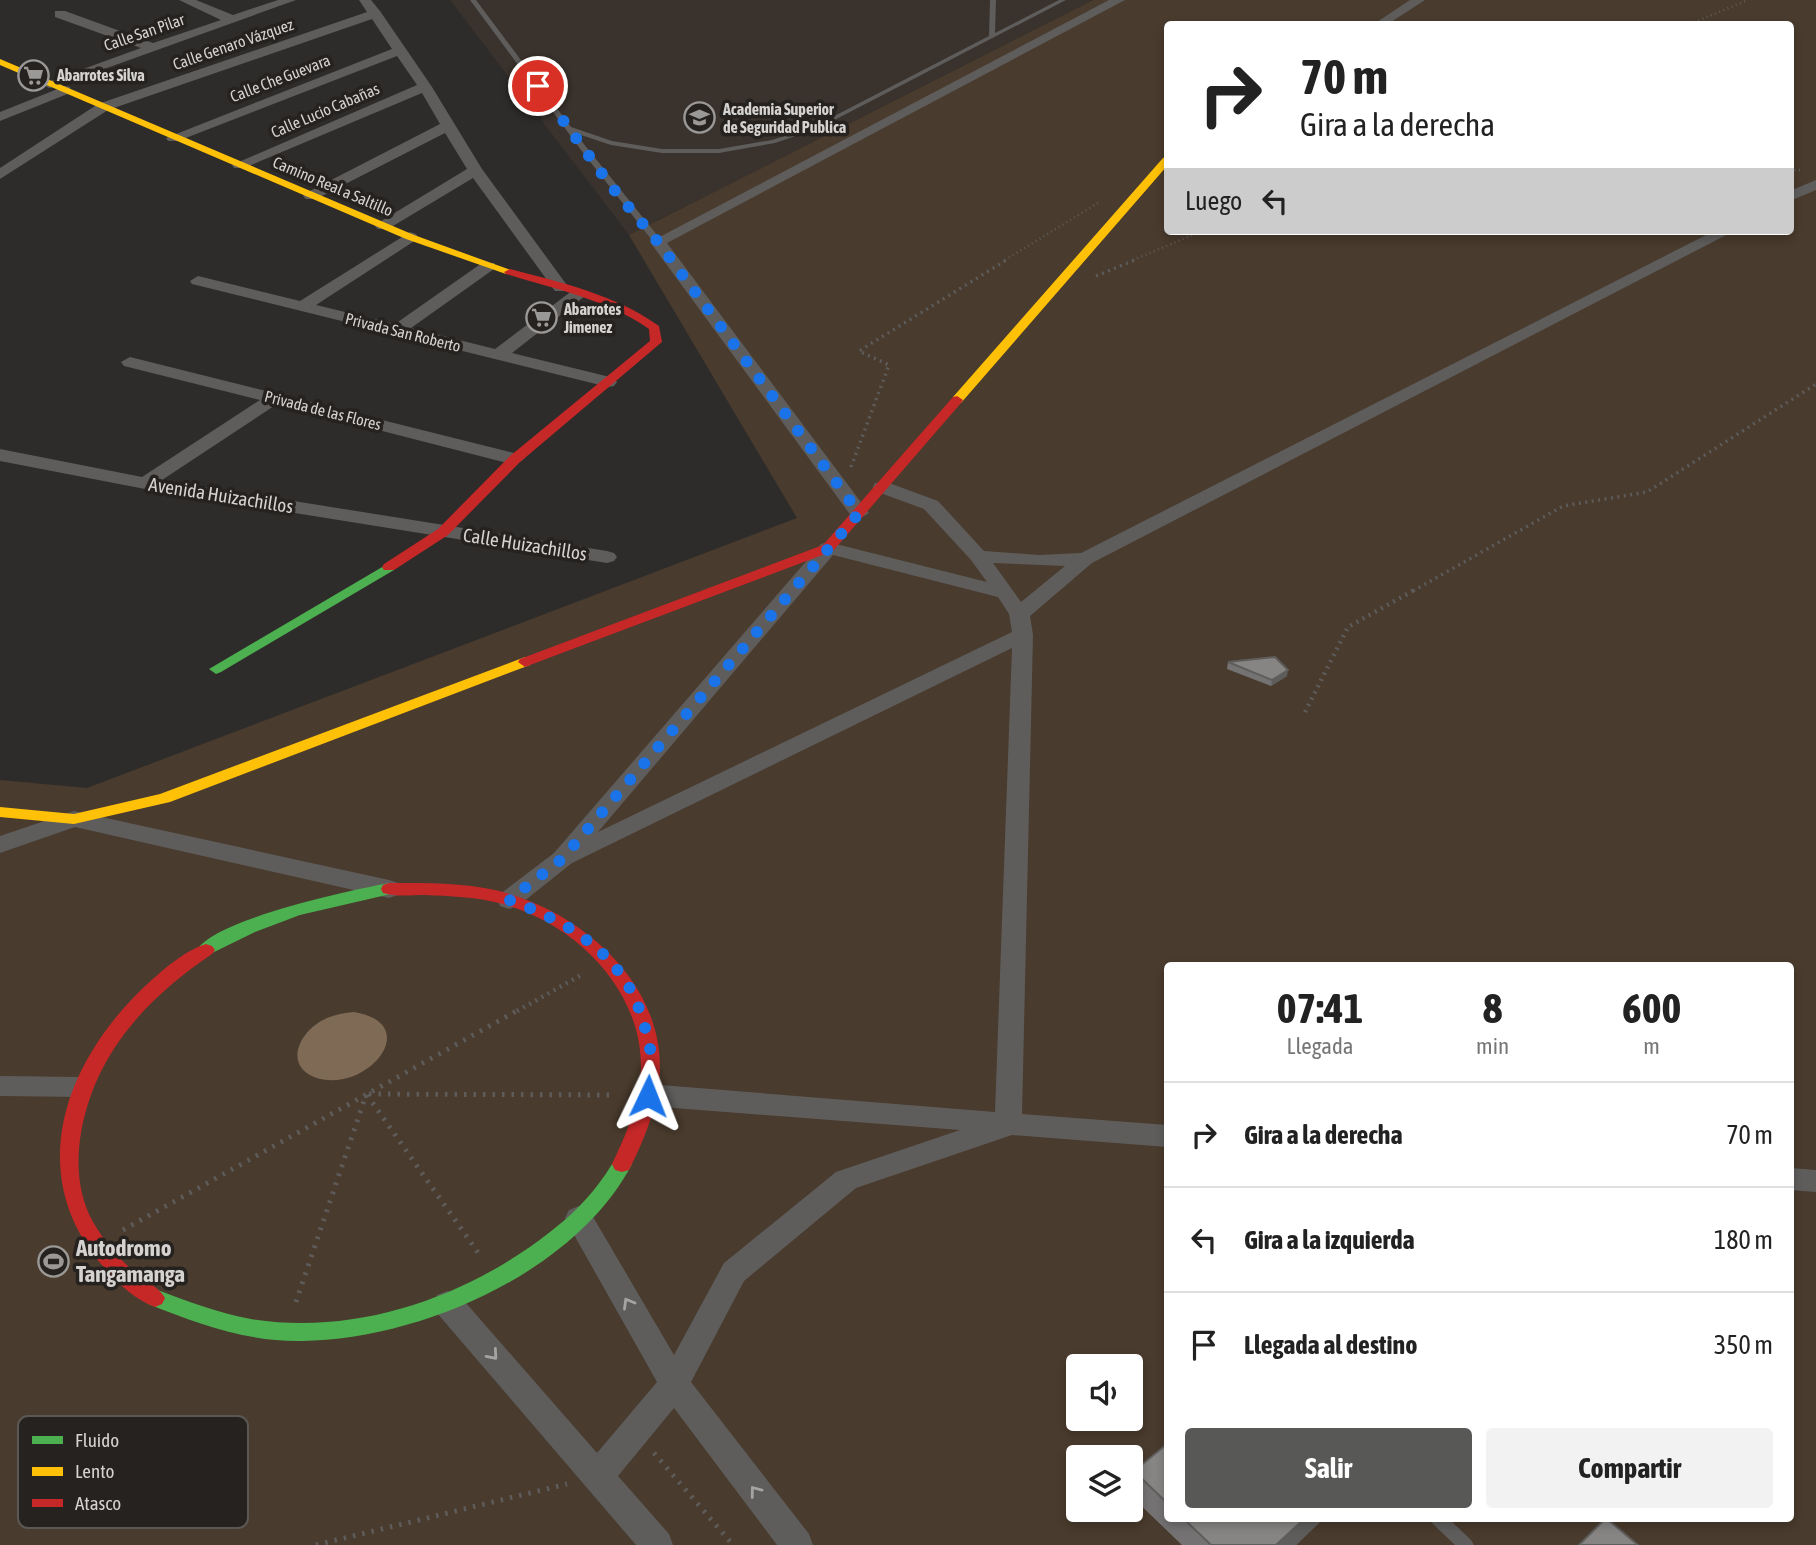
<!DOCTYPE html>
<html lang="es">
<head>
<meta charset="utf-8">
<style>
  body { margin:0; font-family:"Asap Condensed",sans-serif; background:#f2f2f2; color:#222; height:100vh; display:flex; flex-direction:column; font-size:26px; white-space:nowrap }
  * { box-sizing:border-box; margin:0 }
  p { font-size:23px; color:#767676 }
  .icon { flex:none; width:38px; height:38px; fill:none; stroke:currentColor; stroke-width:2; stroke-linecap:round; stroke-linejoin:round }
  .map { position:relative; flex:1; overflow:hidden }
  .side { position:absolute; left:1164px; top:962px; width:630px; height:560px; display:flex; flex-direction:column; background:#fff; border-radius:7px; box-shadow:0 4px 10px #0003 }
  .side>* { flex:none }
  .hud { position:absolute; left:1164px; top:21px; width:630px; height:214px; border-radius:7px; box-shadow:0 4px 10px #0003; background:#fff; color:#222; overflow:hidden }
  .controls { position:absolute; left:1066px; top:1354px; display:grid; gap:14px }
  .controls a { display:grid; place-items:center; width:77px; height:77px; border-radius:7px; background:#fff; box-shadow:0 4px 10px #0003; font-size:35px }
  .pin { position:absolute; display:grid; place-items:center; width:60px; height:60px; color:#fff; margin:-30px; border:4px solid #fff; border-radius:50%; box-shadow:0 2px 7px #0007 }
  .me { position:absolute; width:77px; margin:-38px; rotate:2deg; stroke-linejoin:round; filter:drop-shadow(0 0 5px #0008) }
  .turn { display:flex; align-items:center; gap:24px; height:147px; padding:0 21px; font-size:32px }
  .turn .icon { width:91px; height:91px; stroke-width:2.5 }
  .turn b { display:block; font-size:49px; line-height:60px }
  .then { display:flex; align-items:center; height:66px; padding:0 21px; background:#0003; gap:14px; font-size:26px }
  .eta { display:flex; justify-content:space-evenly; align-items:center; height:119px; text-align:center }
  .eta b { font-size:42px; font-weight:700; line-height:49px }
  .cta { display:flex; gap:14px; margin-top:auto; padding:14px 21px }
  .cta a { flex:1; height:80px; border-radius:7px; background:#585857; color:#fff; font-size:28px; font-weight:700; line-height:80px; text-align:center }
  .cta a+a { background:#f2f2f2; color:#222 }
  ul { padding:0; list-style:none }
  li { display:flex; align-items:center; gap:21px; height:105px; padding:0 21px; border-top:2px solid #e0e0e0 }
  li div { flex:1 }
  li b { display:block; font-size:26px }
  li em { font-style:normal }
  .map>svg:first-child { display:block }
  .built { fill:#3a322c }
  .green { fill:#493b2d; fill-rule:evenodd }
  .water { fill:#7f6a56 }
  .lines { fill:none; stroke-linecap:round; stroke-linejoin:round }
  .path-far3 { stroke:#5e5c5b; stroke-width:2.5; stroke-dasharray:1 3.5; stroke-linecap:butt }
  .path-far2 { stroke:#5e5c5b; stroke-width:3.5; stroke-dasharray:2 4.5; stroke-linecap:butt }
  .path-far1 { stroke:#5e5c5b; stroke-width:4.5; stroke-dasharray:2 5; stroke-linecap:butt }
  .path { stroke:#5e5c5b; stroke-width:5; stroke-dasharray:2.5 7; stroke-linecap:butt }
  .lane { fill:#5e5d5c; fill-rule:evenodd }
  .street { fill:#5e5d5c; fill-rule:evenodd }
  .fast { fill:#4caf50; fill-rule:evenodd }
  .slow { fill:#ffc107; fill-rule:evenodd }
  .jam { fill:#c62828; fill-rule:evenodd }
  .wall { fill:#747272 }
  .shaded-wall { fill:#5e5d5c }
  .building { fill:#878584; stroke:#5e5d5c; stroke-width:2 }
  .oneway { stroke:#a5a4a2 }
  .route { stroke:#1a73e8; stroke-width:12; stroke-dasharray:0 21.6 }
  .labels { text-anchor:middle; stroke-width:7; stroke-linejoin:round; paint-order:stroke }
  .far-street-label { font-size:16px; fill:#d5d3d1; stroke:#25221f }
  .far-poi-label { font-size:16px; font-weight:bold; fill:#d5d3d1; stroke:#25221f; text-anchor:start }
  .street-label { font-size:19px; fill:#d5d3d1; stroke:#25221f }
  .near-poi-label { font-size:23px; font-weight:bold; fill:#d5d3d1; stroke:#25221f; text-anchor:start }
  .key { fill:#25221f; stroke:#5a5754; stroke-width:2 }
  .key-label { font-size:19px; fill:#d5d3d1 }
</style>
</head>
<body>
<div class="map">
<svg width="1816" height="1545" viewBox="0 0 1816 1545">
  <rect width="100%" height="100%" fill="#2e2c2a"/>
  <!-- built -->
  <path class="built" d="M450,0H1093L629,235Z"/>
  <!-- green -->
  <path class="green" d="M1093,0H1816V1545H0V780L87,788L797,518L629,235ZM1167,24H1790V231H1167ZM1167,966H1790V1519H1167ZM1078,1367H1130V1419H1078ZM1078,1458H1130V1510H1078Z"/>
  <!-- water -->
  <path class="water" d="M354,1012C426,1024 365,1096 314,1077C283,1064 301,1031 323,1020C332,1015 343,1013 354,1012Z"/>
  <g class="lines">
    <!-- path-far3 -->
    <path class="path-far3" d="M1690,24L1748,0
      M1790,170H1803
      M1005,260L1098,203
      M1133,260L1202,231"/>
    <!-- path-far2 -->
    <path class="path-far2" d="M1096,276L1137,259
      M851,467L889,365L859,351L1008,259
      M1413,591L1563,506L1647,492L1816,384"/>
    <!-- path-far1 -->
    <path class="path-far1" d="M1305,712L1348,627L1416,589
      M517,1011L583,974"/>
    <!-- path -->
    <path class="path" d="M369,1094L616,1095
      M367,1095L479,1254
      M123,1230L520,1009
      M296,1302L366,1095
      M654,1453L733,1545
      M316,1545L567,1484"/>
    <!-- lane -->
    <path class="lane" d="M470,0H476L571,127L612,141L662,149H719L772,140L815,126L989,36L990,0H996L995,33L1059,0H1066L819,128L775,143L719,153H662L611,145L575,133L661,240L662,242L658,244H655L584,154Z
      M1430,1519H1449L1471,1540L1474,1545H1455L1433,1524Z"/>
    <!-- street -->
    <path class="street" d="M179,0H196L233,15L278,0H296L54,87L49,88L42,84L141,48L55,17V11H65L153,43L221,20Z
      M359,0H371L380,11L432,87L482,169L569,288L567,291H555L473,178L388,229H378L375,226L378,223L467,169L445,133L316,199H306L303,196L306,193L440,124L422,93L244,168H234L232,165L417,85L397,56L178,141H168L166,138L392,49L372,19L108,110L0,179V168L98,104L367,12Z
      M1109,0H1125L667,243L869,513L859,519L852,517L650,242Z
      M1410,0H1425L1388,24H1374Z
      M65,86L70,87V93L0,121V112Z
      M1816,180V190L1790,201V191Z
      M1714,231H1734L1092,563L1030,616L1033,635L1022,1114L1167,1125V1147L1012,1135L856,1188L744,1281L691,1382L809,1534L813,1545H777L674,1408L618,1476L669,1534L673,1545H636L437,1313L433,1304L437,1295L448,1291L459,1295L597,1453L657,1382L569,1226L565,1218L569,1210L579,1206L589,1210L674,1355L724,1263L836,1172L960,1130L648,1106L638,1102L634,1095L638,1088L648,1084L995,1112L1012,648L572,863L518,906L509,909L500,906L497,900L500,894L554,853L821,544L828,542L987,582L971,560L924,509L875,491L873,487L875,483H889L938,501L984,551L1039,555L1081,553ZM833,555L998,597L1009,614L1012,632L598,832ZM993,563L1065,566L1021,602Z
      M410,232L416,234L418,237L416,240L316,305L395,324L482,263H494L496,266L494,269L411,328L495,349L573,290H585L587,293L585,296L512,353L614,378L617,382L614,386L608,387L192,284L190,281L198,276L300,301Z
      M130,357L522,455L524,459L515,465L277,404L162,480L607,551L614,553L617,557L614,561L607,563L145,489L0,461V449L142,477L260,400L124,366L121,362Z
      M74,811L389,880L398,883L401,889L398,895L389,898L75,827L0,853V836Z
      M0,1076L81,1077L91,1080L94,1087L91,1094L81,1097L0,1096Z
      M1790,1168L1816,1170V1192L1790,1190Z"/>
    <!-- fast -->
    <path class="fast" d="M389,563L394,564L396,567L394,570L221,672L216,674L209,669Z
      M389,883L395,885L397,889L395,893L300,915L255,932L206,956L200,954L197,950C216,919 351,890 389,883Z
      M622,1156L629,1158L632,1164C576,1272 419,1340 302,1341C248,1342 198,1324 148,1304L145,1298L148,1292L155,1289C187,1301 218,1313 251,1319C357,1336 467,1297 550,1232C571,1216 590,1197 605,1175C611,1167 613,1159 622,1156Z"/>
    <!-- slow -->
    <path class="slow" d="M0,59L414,235L516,272L506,274L406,239L0,65Z
      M1167,157V166L961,403H953V397L1163,158Z
      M525,657L532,662L530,665L170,802L74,824L0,817V807L74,814L160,794Z"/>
    <!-- jam -->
    <path class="jam" d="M510,269C560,282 616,295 659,326L662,342L520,462L448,535L394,570H384L382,567L384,564L438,529L510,456L650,341L649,329C608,300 554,289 506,274L504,272Z
      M957,396L963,400L961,403L833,551L530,665L525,667L518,662L520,659L823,545L953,397Z
      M389,883C431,883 476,882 516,896C596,923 673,997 658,1090C653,1118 642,1144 629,1170L622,1172L615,1170L612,1164C624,1139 634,1116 639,1089C654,1001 580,923 499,903C475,897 450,896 425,895C412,895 396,897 383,893L381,889L383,885Z
      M206,944L212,946L215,950L212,954C147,998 95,1053 81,1133C76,1163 78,1195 93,1222C104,1241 120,1260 137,1274C146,1282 160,1288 165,1298L162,1304L155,1307C133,1299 116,1281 101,1264C25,1174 64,1065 141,990C159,973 183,951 206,944Z"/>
  </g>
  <!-- wall -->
  <path class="wall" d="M1228,662L1287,676L1271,686L1227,669Z
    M1167,1444V1519H1323L1296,1545H1182L1131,1496L1134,1471Z"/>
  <!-- shaded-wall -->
  <path class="shaded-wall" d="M1288,670L1287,676L1271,686L1272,680Z
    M1304,1519H1323L1296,1545H1276Z"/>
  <!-- building -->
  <path class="building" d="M1275,657L1288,670L1272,680L1228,662Z
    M1167,1444V1503L1134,1471Z
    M1184,1519H1304L1276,1545H1211Z
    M1605,1519H1607L1638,1545H1579Z"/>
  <!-- one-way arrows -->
  <defs><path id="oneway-chevron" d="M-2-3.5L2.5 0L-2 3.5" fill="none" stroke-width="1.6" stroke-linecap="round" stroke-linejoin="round" transform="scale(1.75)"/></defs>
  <g class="oneway">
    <use href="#oneway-chevron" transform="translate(628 1303) rotate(-120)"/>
    <use href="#oneway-chevron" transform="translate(493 1355) rotate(49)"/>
    <use href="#oneway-chevron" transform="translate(755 1491) rotate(-127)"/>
  </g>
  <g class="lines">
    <!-- route -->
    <path class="route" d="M538,86L611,186L658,242L859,513L562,859L509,900C569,922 625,955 643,1021C645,1029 649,1038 650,1047C651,1063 649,1080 648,1096"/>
  </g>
  <!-- icons -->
  <defs>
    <symbol id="supermarket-ring" viewBox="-11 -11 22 22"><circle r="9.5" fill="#25221f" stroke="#9b9997" stroke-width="1.5"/><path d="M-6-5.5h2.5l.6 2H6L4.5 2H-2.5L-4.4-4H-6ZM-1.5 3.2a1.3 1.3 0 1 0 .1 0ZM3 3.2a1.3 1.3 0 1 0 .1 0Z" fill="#9b9997"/></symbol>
    <symbol id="university-ring" viewBox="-11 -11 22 22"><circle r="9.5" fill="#25221f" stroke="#9b9997" stroke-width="1.5"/><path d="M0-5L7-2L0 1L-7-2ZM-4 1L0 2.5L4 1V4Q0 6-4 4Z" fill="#9b9997"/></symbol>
    <symbol id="stadium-ring" viewBox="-11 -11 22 22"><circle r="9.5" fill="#25221f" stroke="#9b9997" stroke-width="1.5"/><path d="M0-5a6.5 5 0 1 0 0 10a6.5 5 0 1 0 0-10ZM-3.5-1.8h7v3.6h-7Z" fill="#9b9997"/></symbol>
  </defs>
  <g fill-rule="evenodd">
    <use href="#supermarket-ring" x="16" y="58" width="35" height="35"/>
    <use href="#university-ring" x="682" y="100" width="35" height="35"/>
    <use href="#supermarket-ring" x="524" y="300" width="35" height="35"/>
    <use href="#stadium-ring" x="36" y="1244" width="35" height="35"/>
  </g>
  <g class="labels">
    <!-- far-street labels -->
    <g class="far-street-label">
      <text transform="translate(144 32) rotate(-19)" y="6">Calle San Pilar</text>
      <text transform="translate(233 44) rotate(-19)" y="6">Calle Genaro Vázquez</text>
      <text transform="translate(280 78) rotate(-21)" y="6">Calle Che Guevara</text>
      <text transform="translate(325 110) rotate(-23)" y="6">Calle Lucio Cabañas</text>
      <text transform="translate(333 186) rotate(23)" y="6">Camino Real a Saltillo</text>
      <text transform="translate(403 332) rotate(14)" y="6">Privada San Roberto</text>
      <text transform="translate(323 410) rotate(14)" y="6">Privada de las Flores</text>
    </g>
    <!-- far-poi labels -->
    <g class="far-poi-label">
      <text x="57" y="81">Abarrotes Silva</text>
      <text x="723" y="115">Academia Superior<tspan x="723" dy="18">de Seguridad Publica</tspan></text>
      <text x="564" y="315">Abarrotes<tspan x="564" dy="18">Jimenez</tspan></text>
    </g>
    <!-- street labels -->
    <g class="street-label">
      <text transform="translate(221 495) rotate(9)" y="7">Avenida Huizachillos</text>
      <text transform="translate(525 544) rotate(9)" y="7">Calle Huizachillos</text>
    </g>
    <!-- near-poi labels -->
    <g class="near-poi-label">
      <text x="76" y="1256">Autodromo<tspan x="76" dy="26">Tangamanga</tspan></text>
    </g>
  </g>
  <!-- legend -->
  <rect x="18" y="1416" width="230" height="112" rx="10" class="key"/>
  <rect x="32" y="1436" width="31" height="8" fill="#4caf50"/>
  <rect x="32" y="1467" width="31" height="9" fill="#ffc107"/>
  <rect x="32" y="1499" width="31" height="8" fill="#c62828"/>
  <g class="key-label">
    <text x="75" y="1447">Fluido</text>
    <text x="75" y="1478">Lento</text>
    <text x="75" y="1510">Atasco</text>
  </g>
</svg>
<div class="controls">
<a><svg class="icon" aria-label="sound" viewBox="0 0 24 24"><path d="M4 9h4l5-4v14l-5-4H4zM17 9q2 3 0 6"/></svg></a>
<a><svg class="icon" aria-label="layers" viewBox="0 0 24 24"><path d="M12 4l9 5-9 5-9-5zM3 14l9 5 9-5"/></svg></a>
</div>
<div class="pin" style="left:538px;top:86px;background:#d93025"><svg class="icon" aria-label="arrive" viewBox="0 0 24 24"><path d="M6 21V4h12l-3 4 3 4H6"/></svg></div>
<svg class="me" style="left:648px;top:1096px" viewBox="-20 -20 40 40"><path d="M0-17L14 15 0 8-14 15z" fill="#1a73e8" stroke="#fff" stroke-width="4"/></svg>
<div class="hud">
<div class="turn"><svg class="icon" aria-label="right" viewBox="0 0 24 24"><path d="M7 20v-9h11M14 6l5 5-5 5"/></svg><div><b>70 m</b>Gira a la derecha</div></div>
<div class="then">Luego<svg class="icon" aria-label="left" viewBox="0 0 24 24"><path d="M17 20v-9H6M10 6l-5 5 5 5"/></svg></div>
</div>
<section class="side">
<div class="eta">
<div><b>07:41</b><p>Llegada</p></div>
<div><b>8</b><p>min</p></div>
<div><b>600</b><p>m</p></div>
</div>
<ul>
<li><svg class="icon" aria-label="right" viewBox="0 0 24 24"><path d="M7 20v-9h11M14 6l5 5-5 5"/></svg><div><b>Gira a la derecha</b></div><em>70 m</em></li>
<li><svg class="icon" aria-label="left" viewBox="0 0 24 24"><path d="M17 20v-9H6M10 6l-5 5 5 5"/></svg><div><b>Gira a la izquierda</b></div><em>180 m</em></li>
<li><svg class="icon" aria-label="arrive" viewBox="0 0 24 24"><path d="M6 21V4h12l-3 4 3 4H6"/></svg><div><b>Llegada al destino</b></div><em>350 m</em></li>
</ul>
<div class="cta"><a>Salir</a><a>Compartir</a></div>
</section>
</div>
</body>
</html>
